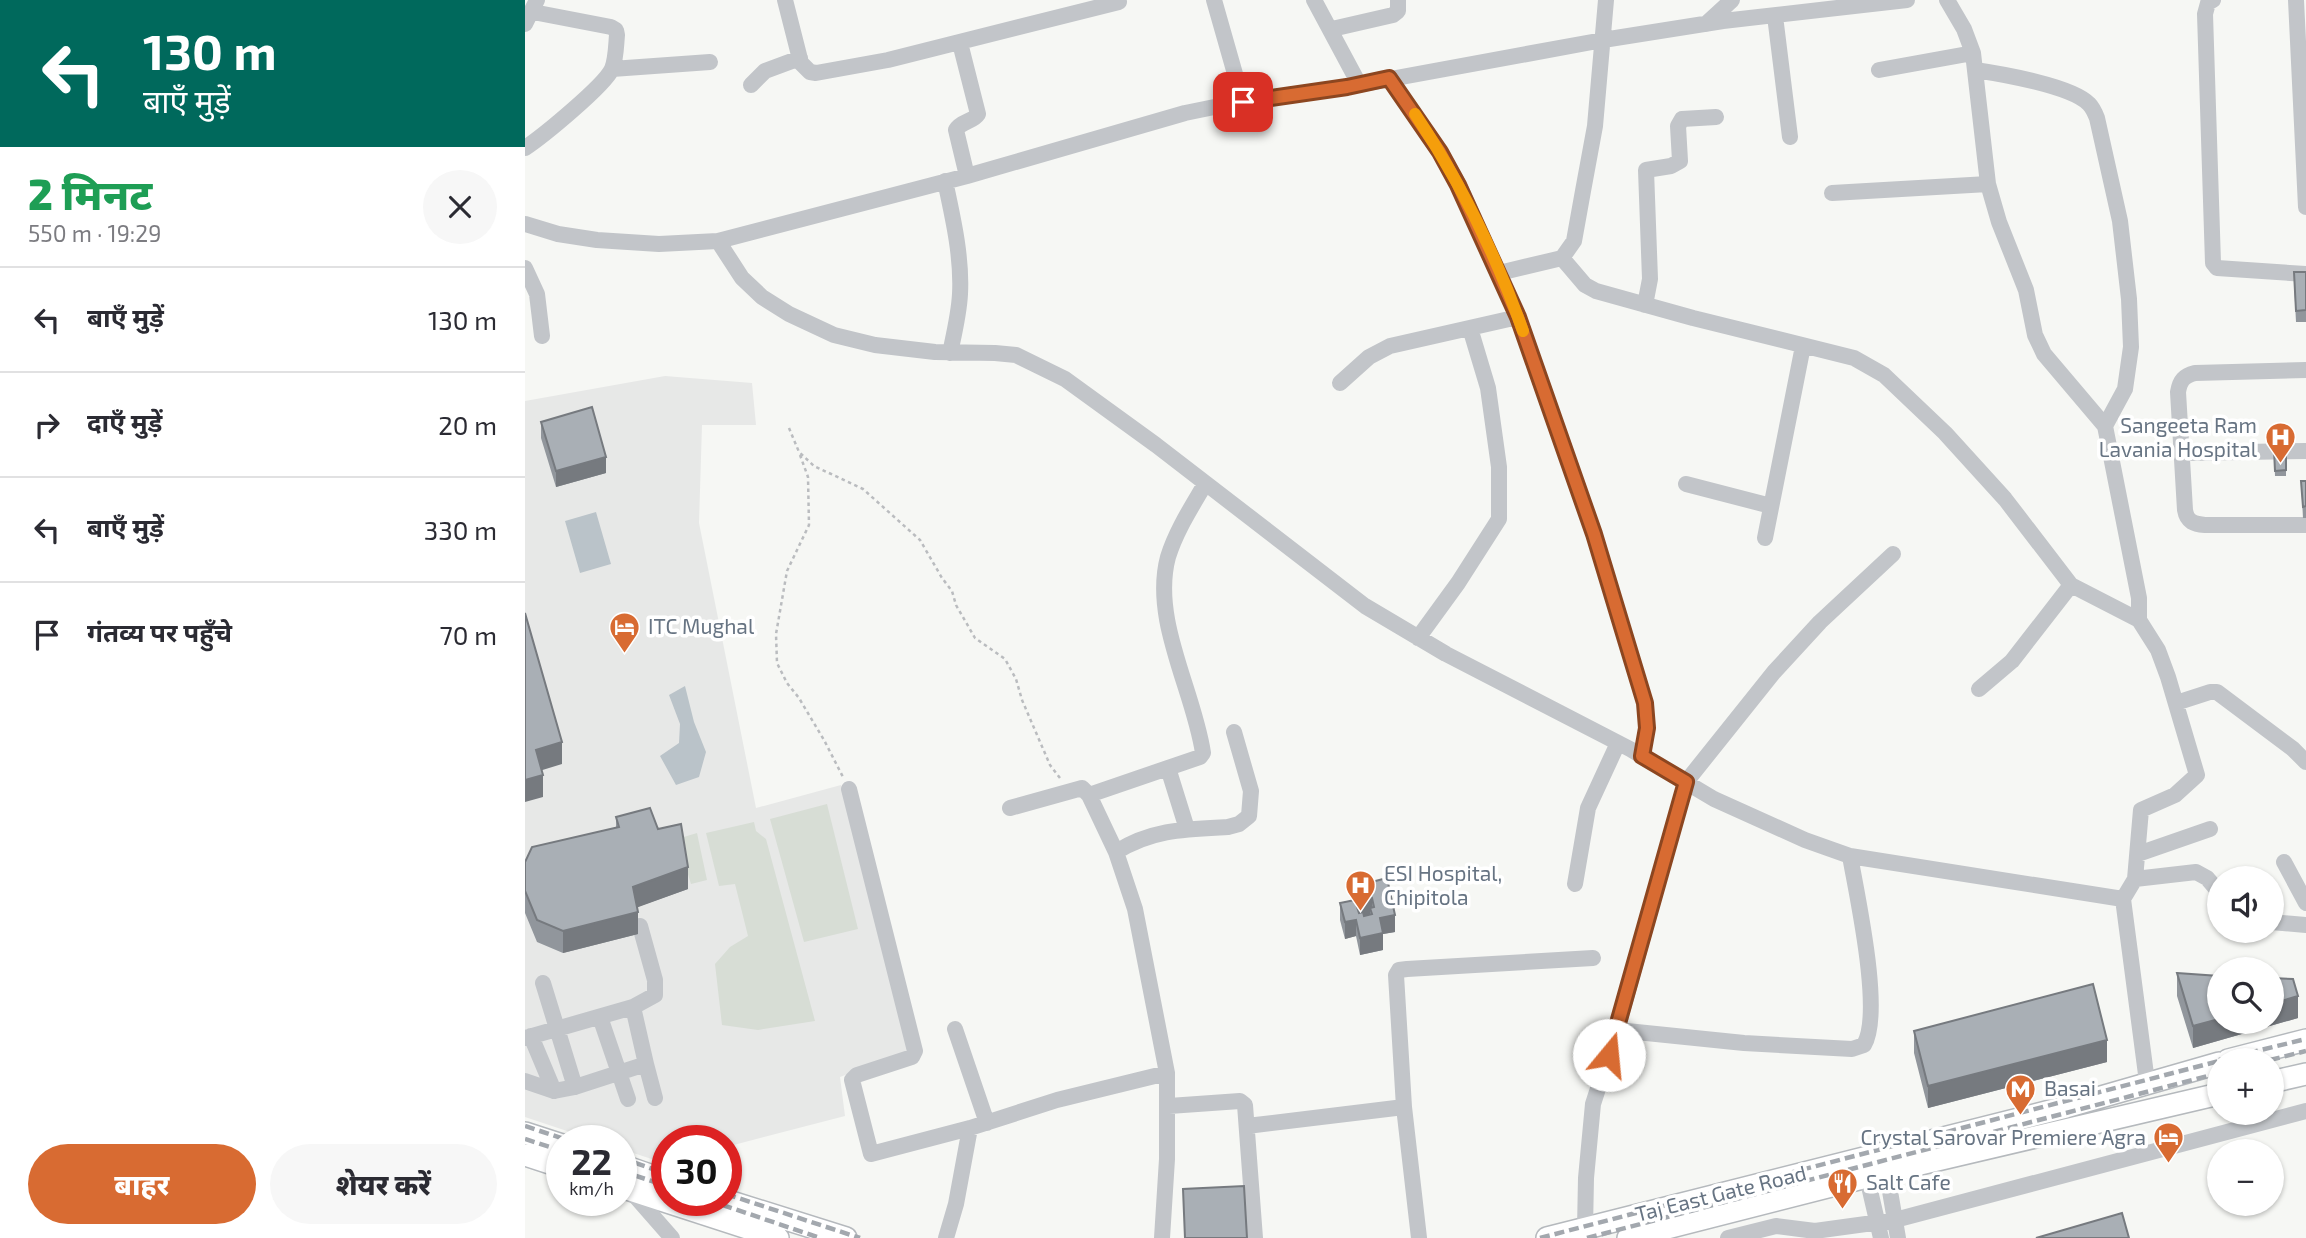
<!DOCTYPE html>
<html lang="hi">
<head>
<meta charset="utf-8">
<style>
  body { margin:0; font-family:"Exo 2","Noto Sans Devanagari",sans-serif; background:#f7f7f7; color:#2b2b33; height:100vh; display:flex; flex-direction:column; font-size:26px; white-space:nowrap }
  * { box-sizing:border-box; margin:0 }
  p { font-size:23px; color:#7c7c81 }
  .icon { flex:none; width:38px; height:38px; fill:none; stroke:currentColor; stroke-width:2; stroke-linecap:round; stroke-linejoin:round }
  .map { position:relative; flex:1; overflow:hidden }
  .side { display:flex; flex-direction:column; background:#fff; width:525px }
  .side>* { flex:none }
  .banner { background:#00695c; color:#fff; overflow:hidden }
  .controls { position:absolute; left:1682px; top:866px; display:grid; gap:14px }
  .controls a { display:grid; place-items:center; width:77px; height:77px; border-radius:50%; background:#fff; box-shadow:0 2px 5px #0004; font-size:35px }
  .speed { position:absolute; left:21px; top:1125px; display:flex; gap:14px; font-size:35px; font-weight:700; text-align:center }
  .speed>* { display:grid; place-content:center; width:91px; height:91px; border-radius:50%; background:#fff; box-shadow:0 2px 5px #0004; line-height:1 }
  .speed small { font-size:18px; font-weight:400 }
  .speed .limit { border:10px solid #d22; background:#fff; color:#111 }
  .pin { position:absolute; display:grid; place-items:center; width:60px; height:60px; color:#fff; margin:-30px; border-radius:14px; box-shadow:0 4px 10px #0006 }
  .me { position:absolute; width:77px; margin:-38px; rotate:17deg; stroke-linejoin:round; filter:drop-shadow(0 0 5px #0008) }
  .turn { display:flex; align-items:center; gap:24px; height:147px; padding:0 28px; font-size:32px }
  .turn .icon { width:91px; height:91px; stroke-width:2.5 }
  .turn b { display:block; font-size:49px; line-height:60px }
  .round { display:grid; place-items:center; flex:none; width:74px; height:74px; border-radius:37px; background:#f7f7f7 }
  .headline { display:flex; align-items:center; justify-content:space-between; height:119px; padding:0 28px }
  h1 { font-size:42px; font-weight:800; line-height:52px; color:#1e9e55 }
  .button { display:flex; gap:14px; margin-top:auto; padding:14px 28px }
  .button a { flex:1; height:80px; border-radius:42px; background:#d86b32; color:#fff; font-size:28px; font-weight:800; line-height:80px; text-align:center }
  .button a+a { background:#f7f7f7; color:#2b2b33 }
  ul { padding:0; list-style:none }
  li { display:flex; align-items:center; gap:21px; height:105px; padding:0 28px; border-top:2px solid #e1e1e2 }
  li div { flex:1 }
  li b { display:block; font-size:26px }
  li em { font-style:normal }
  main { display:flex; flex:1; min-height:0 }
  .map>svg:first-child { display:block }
  .built { fill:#e7e8e7 }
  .green { fill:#d7ddd5 }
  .water { fill:#bac3c9 }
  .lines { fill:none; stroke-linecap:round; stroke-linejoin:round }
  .major-casing { stroke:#b5b9bd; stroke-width:24 }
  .path { stroke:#babcbf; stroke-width:2.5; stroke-dasharray:3.5 3.5; stroke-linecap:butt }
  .minor { stroke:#c2c5c9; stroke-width:16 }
  .major { stroke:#fff; stroke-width:21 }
  .rail { stroke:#a3a8ae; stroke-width:4.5; stroke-dasharray:10 5; stroke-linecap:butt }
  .wall { fill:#91969c }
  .shaded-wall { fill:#767a7f }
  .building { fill:#a9afb5; stroke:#767a7f; stroke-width:2; fill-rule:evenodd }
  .route-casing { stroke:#8c4620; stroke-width:18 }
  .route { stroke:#d86b32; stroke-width:12 }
  .slow { stroke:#f59e0b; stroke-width:12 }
  .labels { text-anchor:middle; stroke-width:7; stroke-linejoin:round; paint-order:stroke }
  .poi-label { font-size:21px; fill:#677483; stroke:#fff; text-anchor:start }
  .street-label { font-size:21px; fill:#677483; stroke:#fff }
</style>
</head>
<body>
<main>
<section class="side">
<div class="banner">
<div class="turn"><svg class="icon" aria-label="left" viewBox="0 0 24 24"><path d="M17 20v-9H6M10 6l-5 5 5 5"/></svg><div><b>130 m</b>बाएँ मुड़ें</div></div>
</div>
<div class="headline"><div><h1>2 मिनट</h1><p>550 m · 19:29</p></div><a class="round"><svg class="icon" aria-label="close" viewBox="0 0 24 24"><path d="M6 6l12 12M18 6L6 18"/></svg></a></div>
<ul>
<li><svg class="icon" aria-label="left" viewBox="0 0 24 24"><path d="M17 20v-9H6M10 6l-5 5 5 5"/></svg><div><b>बाएँ मुड़ें</b></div><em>130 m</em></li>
<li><svg class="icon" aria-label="right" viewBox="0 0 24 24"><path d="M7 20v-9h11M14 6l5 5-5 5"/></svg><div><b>दाएँ मुड़ें</b></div><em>20 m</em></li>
<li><svg class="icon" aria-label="left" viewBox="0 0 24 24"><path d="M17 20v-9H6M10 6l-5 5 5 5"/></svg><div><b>बाएँ मुड़ें</b></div><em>330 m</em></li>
<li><svg class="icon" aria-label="arrive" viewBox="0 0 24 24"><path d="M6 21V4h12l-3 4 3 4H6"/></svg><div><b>गंतव्य पर पहुँचे</b></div><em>70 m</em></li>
</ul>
<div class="button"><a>बाहर</a><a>शेयर करें</a></div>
</section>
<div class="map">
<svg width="1781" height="1238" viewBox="0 0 1781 1238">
  <rect width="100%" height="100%" fill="#f6f7f4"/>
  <!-- built -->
  <path class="built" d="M140,376L227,383L231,425H177L174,523L231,808L316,785L383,1052L315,1077L320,1116L201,1147V1141H142V1164L96,1149V1141H72L0,1117V401Z"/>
  <!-- green -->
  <path class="green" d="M302,804L333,929L279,942L245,819Z
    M229,822L231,831L241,839L290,1021L233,1030L197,1025L190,964L205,947L223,936L210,884L194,886L181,833Z
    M172,833L182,880L166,884L152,839Z"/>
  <!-- water -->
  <path class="water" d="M71,512L86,564L55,573L40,521Z
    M160,686L169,722L181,752L174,777L151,785L135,756L154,743L155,724L144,695Z"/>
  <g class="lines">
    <defs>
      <path id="major" d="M1703,1060L1781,1040
        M1746,1082L1781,1074
        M0,1133L37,1145
        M0,1155L37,1167
        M96,1165L142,1181
        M96,1187L253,1238
        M200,1200L321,1238
        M1022,1238L1541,1107L1694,1063
        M1103,1238L1361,1172L1694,1094"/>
    </defs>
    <!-- major casing -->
    <use href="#major" class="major-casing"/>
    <!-- path -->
    <path class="path" d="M264,428L274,452L289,466L338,489L395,540L417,578L427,591L431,605L450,638L480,659L491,679L497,700L525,765L535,778
      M275,455L283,477L284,525L262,571L251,634L252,663L262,683L274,698L299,740L318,777"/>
    <!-- minor -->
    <path class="minor" d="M260,0L276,63L285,72L291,73L363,60L594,2
      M689,0L718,102
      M789,0L834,84
      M1422,0L1439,29L1448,53L1463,184L1474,222L1501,290L1510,335L1519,354L1580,426L1614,598V620
      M1688,0L1683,3L1680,14L1688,263L1692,268L1781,274
      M1771,0L1781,207
      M1250,16L1265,137
      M0,24L12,0
      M1181,24L1207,0
      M807,29L868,15L873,11V0
      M435,43L453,114C448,122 436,121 431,130L442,176
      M87,69L185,62
      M1354,70L1448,53
      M1450,70C1477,74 1547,86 1564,104C1568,108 1570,113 1572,118L1595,221L1604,299L1606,347L1600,389L1580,426
      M864,78L915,152L934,185L993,317L1069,534L1120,703L1122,728L1117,756
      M226,85L240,71L275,58
      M0,148C18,136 79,86 87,69C91,59 91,46 92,35L91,30L86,27L8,12
      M420,181C428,218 437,257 435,294C434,314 429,334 425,353
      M1307,193L1463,184
      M0,224L33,234L72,240L134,244L193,241L442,176L660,113L704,104L822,87L1078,40L1198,21L1382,0
      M193,241L217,278L237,297L264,314L309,335L350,345L410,352L470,353L491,355L540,379L631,445L840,606L921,654L1105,749L1189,799L1280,840L1325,856L1598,899
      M1037,258L1049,241L1058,191L1070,126L1081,0
      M0,268L12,294L17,336
      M974,273L1037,258L1060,285L1071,291L1168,318L1329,358L1359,375L1420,433L1480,499L1546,585L1614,620L1633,650L1643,677L1672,775L1650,795L1616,810L1610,879L1598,899L1622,1082
      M1120,305L1125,279L1121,170L1146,166L1155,161L1153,126L1157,119L1191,117
      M1781,370L1670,373C1659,376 1655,380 1653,392L1660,510C1662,522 1669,524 1680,525H1781
      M815,383L844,357L865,346L993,317
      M1657,453L1781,451
      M1161,484L1246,506
      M1240,538L1278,346
      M893,638L933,583L974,519V467L963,388L945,328
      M1454,689L1487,661L1546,585
      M1651,703L1685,692H1692L1768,749L1781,762
      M643,768L662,829
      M324,789L390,1051L387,1057L332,1075L327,1080L346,1154L445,1128L532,1100L642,1073
      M564,795L675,757L678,753C669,691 626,620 643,557C651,531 666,508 680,484
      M485,808L557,788L564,795L591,852L610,909L642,1073V1159L637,1238
      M591,852C627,829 662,829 703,827L714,824L724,816L726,791L709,732
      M1613,854L1685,829
      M1759,862L1781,903
      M1610,879L1671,872L1682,878L1694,892
      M1050,884L1063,808L1093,743
      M1746,922L1781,925
      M18,983L50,1087
      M75,1017L103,1099
      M430,1029L462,1123
      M1092,1030L1219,1043L1327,1049L1339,1045C1358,1013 1332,896 1325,856
      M6,1036L29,1091
      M0,1038L108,1007L130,995V980L115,926
      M121,1064L130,1098
      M0,1081L29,1091L50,1087L121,1064L108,1007
      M644,1106L715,1101L720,1105L730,1238
      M722,1126L879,1107
      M1360,1162L1373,1238
      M1340,1169L1356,1238
      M104,1189L147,1238
      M1060,1229L1061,1178L1068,1104L1092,1030L1161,782L1249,672L1295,622L1368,554
      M421,1238L431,1204L445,1128
      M894,1238L879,1107L871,975L874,970L882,969L1068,958
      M1203,1238L1251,1226L1290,1231L1370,1220L1781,1111"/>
    <!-- major -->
    <use href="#major" class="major"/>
    <!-- rail -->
    <path class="rail" d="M1694,1060L1781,1039
      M1745,1060L1781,1051
      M0,1126L45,1141
      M0,1139L37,1151
      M96,1158L142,1174
      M96,1171L142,1186
      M201,1194L335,1238
      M183,1200L295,1238
      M1015,1238L1694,1061
      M1062,1238L1694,1073"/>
  </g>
  <!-- wall -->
  <path class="wall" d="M1781,272V322H1771L1769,283Z
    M16,422L81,473L31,487L16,438Z
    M1749,450H1761V476H1750Z
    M1776,481H1781V518H1778Z
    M91,817L133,829L163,889L112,907L113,934L38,953L12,942L0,913V862L91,828Z
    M862,878L870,932L858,934V950L835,955L831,936L820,939L815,920V903L827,900V887Z
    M1652,973L1773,1018L1668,1048L1652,996Z
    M1389,1031L1582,1062L1403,1108L1389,1053Z"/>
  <!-- shaded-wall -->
  <path class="shaded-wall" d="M81,457V473L31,487V471Z
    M37,742V764L11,772V750Z
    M18,775V797L0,802V780Z
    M163,867V889L108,909V887Z
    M847,898V914L845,908V915L832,924V907L838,901Z
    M113,912V934L38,953V931Z
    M870,915V932L858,934V950L835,955V938L855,918Z
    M831,920V936L820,939V922Z
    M1773,996V1018L1668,1048V1026L1694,1019V1022H1746V1004Z
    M1582,1040V1062L1403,1108V1086Z"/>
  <!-- building -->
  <path class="building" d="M1769,272H1781V310L1771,311Z
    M67,407L81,457L31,471L16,422Z
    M1749,450H1761V470L1750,471Z
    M1776,481H1781V506L1778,507Z
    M0,613L37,742L11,750L18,775L0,780Z
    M125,808L133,829L156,824L163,867L108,887L113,912L38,931L12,920L0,891V862L7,847L94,827L91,817Z
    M862,878L870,915L855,918L858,933L835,938L831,920L820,922L815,903L830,900L827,887ZM847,898L849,907L845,908L847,914L839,916L838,912L834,913L832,907L840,905L838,901Z
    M1652,973L1694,976V1019L1668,1026Z
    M1746,978L1768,979L1773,996L1746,1004Z
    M1568,984L1582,1040L1403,1086L1389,1031Z
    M719,1186L722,1238H660L658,1189Z
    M1597,1213L1604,1238H1511Z"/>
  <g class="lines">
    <defs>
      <path id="route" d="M718,102L822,87L864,78L915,152L933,185L993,317L1069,534L1120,703L1122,728L1117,756L1161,782L1084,1055"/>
    </defs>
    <!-- route casing -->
    <use href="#route" class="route-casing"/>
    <!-- route -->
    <use href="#route" class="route"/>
    <!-- slow -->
    <path class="slow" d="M890,114C935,181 971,255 998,331"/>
  </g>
  <!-- icons -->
  <defs>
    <symbol id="hospital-pin" viewBox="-11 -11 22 30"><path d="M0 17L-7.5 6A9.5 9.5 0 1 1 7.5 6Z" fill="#d86b32" stroke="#fff"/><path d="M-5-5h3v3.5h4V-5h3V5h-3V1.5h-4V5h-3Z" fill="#fff"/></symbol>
    <symbol id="hotel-pin" viewBox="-11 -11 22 30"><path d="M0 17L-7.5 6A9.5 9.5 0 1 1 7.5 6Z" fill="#d86b32" stroke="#fff"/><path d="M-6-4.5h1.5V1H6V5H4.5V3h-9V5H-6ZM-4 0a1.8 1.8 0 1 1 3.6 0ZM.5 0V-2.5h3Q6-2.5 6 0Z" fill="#fff"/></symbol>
    <symbol id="metro-pin" viewBox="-11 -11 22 30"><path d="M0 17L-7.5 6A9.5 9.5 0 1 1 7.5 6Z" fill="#d86b32" stroke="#fff"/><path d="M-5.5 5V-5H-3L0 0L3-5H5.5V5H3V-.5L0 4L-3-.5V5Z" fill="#fff"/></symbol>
    <symbol id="restaurant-pin" viewBox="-11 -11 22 30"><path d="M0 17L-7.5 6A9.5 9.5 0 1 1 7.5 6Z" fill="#d86b32" stroke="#fff"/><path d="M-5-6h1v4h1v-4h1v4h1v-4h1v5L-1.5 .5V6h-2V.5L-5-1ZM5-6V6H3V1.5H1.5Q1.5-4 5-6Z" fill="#fff"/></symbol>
  </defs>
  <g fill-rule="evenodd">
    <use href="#hospital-pin" x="1738" y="420" width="35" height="47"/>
    <use href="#hotel-pin" x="82" y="610" width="35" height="47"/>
    <use href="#hospital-pin" x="818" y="868" width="35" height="47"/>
    <use href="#metro-pin" x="1478" y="1072" width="35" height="47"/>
    <use href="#hotel-pin" x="1626" y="1120" width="35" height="47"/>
    <use href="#restaurant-pin" x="1300" y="1166" width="35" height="47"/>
  </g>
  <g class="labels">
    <!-- poi labels -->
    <g class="poi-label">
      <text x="1732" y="433" text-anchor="end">Sangeeta Ram<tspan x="1732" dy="24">Lavania Hospital</tspan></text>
      <text x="123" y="634">ITC Mughal</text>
      <text x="859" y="881">ESI Hospital,<tspan x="859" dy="24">Chipitola</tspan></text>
      <text x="1519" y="1096">Basai</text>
      <text x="1621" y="1145" text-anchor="end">Crystal Sarovar Premiere Agra</text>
      <text x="1341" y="1190">Salt Cafe</text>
    </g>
    <!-- street labels -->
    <g class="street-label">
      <text transform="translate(1196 1194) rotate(-14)" y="7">Taj East Gate Road</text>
    </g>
  </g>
</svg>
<div class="controls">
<a><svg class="icon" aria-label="sound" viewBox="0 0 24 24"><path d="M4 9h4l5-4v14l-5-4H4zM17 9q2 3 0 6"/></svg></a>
<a><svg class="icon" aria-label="search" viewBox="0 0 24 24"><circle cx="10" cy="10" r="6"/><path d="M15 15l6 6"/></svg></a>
<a>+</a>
<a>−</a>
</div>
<div class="speed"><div>22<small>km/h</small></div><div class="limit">30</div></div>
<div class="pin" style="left:718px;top:102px;background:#d93025"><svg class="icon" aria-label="arrive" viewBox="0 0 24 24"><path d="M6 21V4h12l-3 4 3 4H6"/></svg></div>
<svg class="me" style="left:1084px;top:1055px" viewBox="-20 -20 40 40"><circle r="19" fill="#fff"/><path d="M0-13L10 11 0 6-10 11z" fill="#d86b32"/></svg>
</div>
</main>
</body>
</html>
